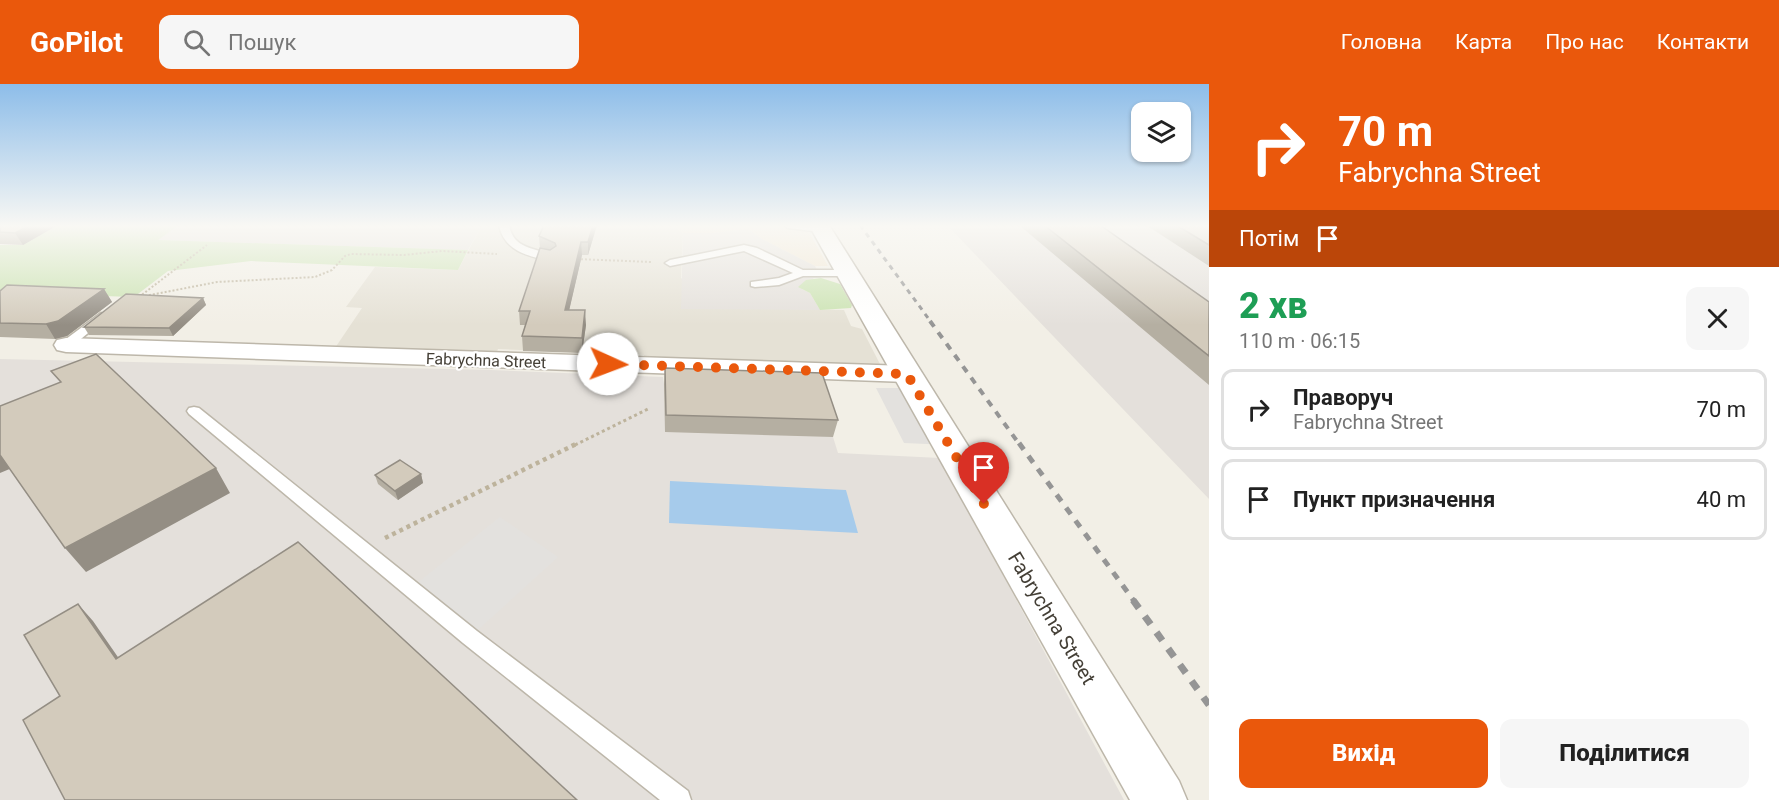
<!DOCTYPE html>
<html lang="uk">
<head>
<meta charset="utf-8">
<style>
  body { margin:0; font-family:Roboto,sans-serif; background:#f6f6f6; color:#222; height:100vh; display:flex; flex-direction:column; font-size:22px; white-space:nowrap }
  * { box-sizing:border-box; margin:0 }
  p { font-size:20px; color:#767676 }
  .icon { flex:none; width:33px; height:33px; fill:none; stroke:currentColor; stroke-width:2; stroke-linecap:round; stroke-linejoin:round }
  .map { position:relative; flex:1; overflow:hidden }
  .panel { display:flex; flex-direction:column; background:#fff; width:570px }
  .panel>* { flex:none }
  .banner { background:#ea580c; color:#fff; overflow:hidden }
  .tools { position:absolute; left:1131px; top:18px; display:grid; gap:12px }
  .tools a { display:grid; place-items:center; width:60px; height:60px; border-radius:12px; background:#fff; box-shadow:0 2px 4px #0004; font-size:30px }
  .pin { position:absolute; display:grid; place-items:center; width:51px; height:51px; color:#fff; margin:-62px -26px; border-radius:50% 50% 50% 0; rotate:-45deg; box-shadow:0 0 6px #0007 }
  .pin .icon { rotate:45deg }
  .me { position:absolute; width:66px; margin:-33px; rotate:92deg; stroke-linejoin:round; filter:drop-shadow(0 0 4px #0008) }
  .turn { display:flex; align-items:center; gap:21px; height:126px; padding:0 30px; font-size:27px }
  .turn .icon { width:78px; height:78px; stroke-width:2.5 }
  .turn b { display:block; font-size:42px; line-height:51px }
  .then { display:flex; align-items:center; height:57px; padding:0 30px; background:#0003; gap:12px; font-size:22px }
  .round { display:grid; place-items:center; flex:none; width:63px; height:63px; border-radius:12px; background:#f6f6f6 }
  .overview { display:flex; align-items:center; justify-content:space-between; height:102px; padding:0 30px }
  h1 { font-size:36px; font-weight:800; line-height:45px; color:#1e9e55 }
  .button { display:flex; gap:12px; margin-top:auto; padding:12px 30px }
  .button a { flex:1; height:69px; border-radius:12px; background:#ea580c; color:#fff; font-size:24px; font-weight:800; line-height:69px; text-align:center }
  .button a+a { background:#f6f6f6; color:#222 }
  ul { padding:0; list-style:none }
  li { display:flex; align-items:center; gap:18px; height:81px; margin:0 12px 9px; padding:0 18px; border:3px solid #e0e0e0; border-radius:12px }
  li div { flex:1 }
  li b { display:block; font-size:22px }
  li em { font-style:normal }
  header { display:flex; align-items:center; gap:36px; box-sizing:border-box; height:84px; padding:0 30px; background:#ea580c; color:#fff }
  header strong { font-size:28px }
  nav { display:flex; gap:33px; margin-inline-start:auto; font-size:21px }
  .search { width:420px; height:54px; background:#f6f6f6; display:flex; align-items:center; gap:15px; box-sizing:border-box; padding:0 21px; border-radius:12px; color:#767676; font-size:22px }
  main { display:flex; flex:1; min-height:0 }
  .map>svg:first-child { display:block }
  .residential { fill:#e5e1d5 }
  .commercial { fill:#f2e7d3 }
  .industrial { fill:#e4e0db }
  .green { fill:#cbe3b2 }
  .parking { fill:#e3e1de }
  .water { fill:#a6cbeb }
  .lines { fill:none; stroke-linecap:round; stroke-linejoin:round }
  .service-casing { stroke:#bdb7aa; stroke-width:3 }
  .minor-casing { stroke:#bdb7aa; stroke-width:3 }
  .tertiary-casing { stroke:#bdb7aa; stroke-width:3 }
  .path-far2 { stroke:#bdb39c; stroke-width:2; stroke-dasharray:2 2; stroke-linecap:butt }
  .path-far1 { stroke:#bdb39c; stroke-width:3; stroke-dasharray:3 3; stroke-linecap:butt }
  .path { stroke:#bdb39c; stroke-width:4.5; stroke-dasharray:4 4; stroke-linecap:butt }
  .service { fill:#fff; fill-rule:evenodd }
  .minor { fill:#fff; fill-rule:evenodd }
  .tertiary { fill:#fff; fill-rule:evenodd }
  .rail-far3 { stroke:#959595; stroke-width:3; stroke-dasharray:5 5; stroke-linecap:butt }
  .rail-far2 { stroke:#959595; stroke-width:4; stroke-dasharray:7 7; stroke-linecap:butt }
  .rail-far1 { stroke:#959595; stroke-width:5; stroke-dasharray:8 8; stroke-linecap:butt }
  .rail { stroke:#959595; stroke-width:7; stroke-dasharray:10 10; stroke-linecap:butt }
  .wall { fill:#b5afa2 }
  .shaded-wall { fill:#948e84 }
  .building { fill:#d3cbbc; stroke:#948e84; stroke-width:1.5 }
  .route { stroke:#ea580c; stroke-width:10; stroke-dasharray:0 18 }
  .labels { text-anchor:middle; stroke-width:4.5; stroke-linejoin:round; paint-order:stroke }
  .street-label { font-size:16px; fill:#443f36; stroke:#fff }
  .near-street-label { font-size:20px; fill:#443f36; stroke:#fff }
</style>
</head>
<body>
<header>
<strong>GoPilot</strong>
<div class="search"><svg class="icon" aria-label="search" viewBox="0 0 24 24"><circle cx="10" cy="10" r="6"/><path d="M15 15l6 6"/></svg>Пошук</div>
<nav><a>Головна</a><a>Карта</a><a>Про нас</a><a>Контакти</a></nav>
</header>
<main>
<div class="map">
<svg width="1209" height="716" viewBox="0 0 1209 716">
  <rect width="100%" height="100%" fill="#f2efe6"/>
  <!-- residential -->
  <path class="residential" d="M482,141H673L683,149L681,194L732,224L844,226L851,242L862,245L881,282L644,274V271L498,265L496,270L335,264L362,224L346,223L375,183L458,186Z"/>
  <!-- commercial -->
  <path class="commercial" d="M673,141H805L828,182H815L762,155L748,145L714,149H683Z"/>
  <!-- industrial -->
  <path class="industrial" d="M179,141H482L468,166L157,156Z
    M947,141H1209V415Z
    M748,145L762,155L815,182L821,194H814L802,205L810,209L820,226L681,225L683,149H714Z
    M0,275L491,286L663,293L664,300L818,305L838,369L940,374L1124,716H0Z"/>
  <!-- green -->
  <path class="green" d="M58,141H179L158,156L468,166L458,186L251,177L168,187L134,213L43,210L0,231V161H23Z
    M821,194L840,200L852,221L851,224L820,226L810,209L798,203L806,196Z"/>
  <!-- parking -->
  <path class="parking" d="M876,304H915L949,361L904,359Z
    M500,433L558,473L470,553L411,504Z"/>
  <!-- water -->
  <path class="water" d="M670,397L846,406L858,449L669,439Z"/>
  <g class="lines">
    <defs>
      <path id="service" d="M499,141H509C514,168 538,162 555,174L550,177C528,172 504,167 499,141Z
        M783,141H812L826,145L821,148L788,144Z
        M744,161L757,164L803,186H847L852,189L847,192H803L779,201L755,203L751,202V198L779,194L793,189L744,167L670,182L665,179L670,176Z
        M101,229L107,233L105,235L70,264H62L60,261L62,258Z
        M194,323L199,324L477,547L688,707L691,716H660L463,559L189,330L187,327L189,324Z"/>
      <path id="minor" d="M66,254L907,282L916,284L920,290L916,296L907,298L66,268L57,266L54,261L57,256Z"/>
      <path id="tertiary" d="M809,141H829L1179,697L1187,716H1130Z"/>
    </defs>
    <!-- service casing -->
    <use href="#service" class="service-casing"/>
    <!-- minor casing -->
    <use href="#minor" class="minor-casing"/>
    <!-- tertiary casing -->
    <use href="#tertiary" class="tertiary-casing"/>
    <!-- path-far2 -->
    <path class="path-far2" d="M577,175L651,178
      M145,212L217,198L315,193L332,186L345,172L351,170L404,171L442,167L497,170
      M139,213L207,161"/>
    <!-- path-far1 -->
    <path class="path-far1" d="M575,361L648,325"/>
    <!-- path -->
    <path class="path" d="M385,454L578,359"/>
    <!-- service -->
    <use href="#service" class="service"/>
    <!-- minor -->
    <use href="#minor" class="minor"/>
    <!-- tertiary -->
    <use href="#tertiary" class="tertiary"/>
    <!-- rail-far3 -->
    <path class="rail-far3" d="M860,141L931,238"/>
    <!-- rail-far2 -->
    <path class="rail-far2" d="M930,237L1020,361"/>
    <!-- rail-far1 -->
    <path class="rail-far1" d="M1019,359L1134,517"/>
    <!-- rail -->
    <path class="rail" d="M1133,516L1209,621"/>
  </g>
  <!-- wall -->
  <path class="wall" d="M0,141H58L23,161L0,160Z
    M597,141L588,171H582L569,226L586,241L582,269L523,267L522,252L525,241H520L519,227L540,165L539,152Z
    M1019,141H1100L1209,218V301Z
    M1146,141H1209V182Z
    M104,205L112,218L67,252L55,255L0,253V207Z
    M203,214L206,221L173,252L89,251L84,243Z
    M665,284L838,336L833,353L665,348L664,300Z
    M421,390L423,399L398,416L378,400L375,391Z"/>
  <!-- shaded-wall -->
  <path class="shaded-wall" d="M30,141H58L23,161L15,149Z
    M593,141H597L588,171V158Z
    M581,158L582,171L566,240L565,226Z
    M104,205L112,218L67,252L55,255L46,240Z
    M203,214L206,221L173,252L169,244Z
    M585,226L586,241L582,269V254Z
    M0,369L12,384L0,389Z
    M216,384L230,409L86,488L65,464Z
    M421,390L423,399L398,416L395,407Z
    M78,520L93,537L131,592L116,575Z"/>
  <!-- building -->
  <path class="building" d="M0,141H30L15,149L0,148Z
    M544,141H593L588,158H581L565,226H585L582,254L522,252L530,227H519L540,164L550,166L556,162L555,159L539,152Z
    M1044,141H1100L1209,218V272Z
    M1176,141H1209V161Z
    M7,201L104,205L58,237L46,240L0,239V207Z
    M126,210L203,214L169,244L84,243Z
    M96,270L216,384L65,464L0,371V322L61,298L51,287Z
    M665,284L822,289L838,336L666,331Z
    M400,376L421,390L395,407L375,391Z
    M298,458L577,716H65L23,636L60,612L24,551L78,520L116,575Z"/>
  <!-- sky -->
  <linearGradient id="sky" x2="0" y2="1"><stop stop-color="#8dbde9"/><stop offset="0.59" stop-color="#f9f8f4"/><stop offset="1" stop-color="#f9f8f4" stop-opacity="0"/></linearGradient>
  <rect width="1209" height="241" fill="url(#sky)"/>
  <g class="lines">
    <!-- route -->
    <path class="route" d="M608,280L907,290L984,420"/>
  </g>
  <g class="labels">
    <!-- street labels -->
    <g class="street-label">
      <text transform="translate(486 276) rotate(2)" y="6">Fabrychna Street</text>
    </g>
    <!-- near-street labels -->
    <g class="near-street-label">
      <text transform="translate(1052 534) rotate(59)" y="7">Fabrychna Street</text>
    </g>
  </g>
</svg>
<div class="tools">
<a><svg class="icon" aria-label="layers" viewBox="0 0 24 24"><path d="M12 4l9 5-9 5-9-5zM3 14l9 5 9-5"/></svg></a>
</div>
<div class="pin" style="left:984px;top:420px;background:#d93025"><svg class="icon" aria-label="arrive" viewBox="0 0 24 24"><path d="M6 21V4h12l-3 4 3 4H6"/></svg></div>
<svg class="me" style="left:608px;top:280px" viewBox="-20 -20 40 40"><circle r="19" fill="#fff"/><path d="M0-13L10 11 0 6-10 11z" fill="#ea580c"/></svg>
</div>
<section class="panel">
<div class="banner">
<div class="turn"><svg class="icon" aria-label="right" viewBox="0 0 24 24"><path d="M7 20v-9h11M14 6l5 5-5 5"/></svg><div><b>70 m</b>Fabrychna Street</div></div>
<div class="then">Потім<svg class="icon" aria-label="arrive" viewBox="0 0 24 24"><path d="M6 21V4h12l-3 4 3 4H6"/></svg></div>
</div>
<div class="overview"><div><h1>2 хв</h1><p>110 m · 06:15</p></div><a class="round"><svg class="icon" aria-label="close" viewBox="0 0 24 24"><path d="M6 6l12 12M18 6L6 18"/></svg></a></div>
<ul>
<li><svg class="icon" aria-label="right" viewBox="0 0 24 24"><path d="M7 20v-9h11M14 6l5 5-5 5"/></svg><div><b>Праворуч</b><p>Fabrychna Street</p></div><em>70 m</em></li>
<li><svg class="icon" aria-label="arrive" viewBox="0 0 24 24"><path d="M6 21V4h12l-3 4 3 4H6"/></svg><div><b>Пункт призначення</b></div><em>40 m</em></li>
</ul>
<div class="button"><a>Вихід</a><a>Поділитися</a></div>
</section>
</main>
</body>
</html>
